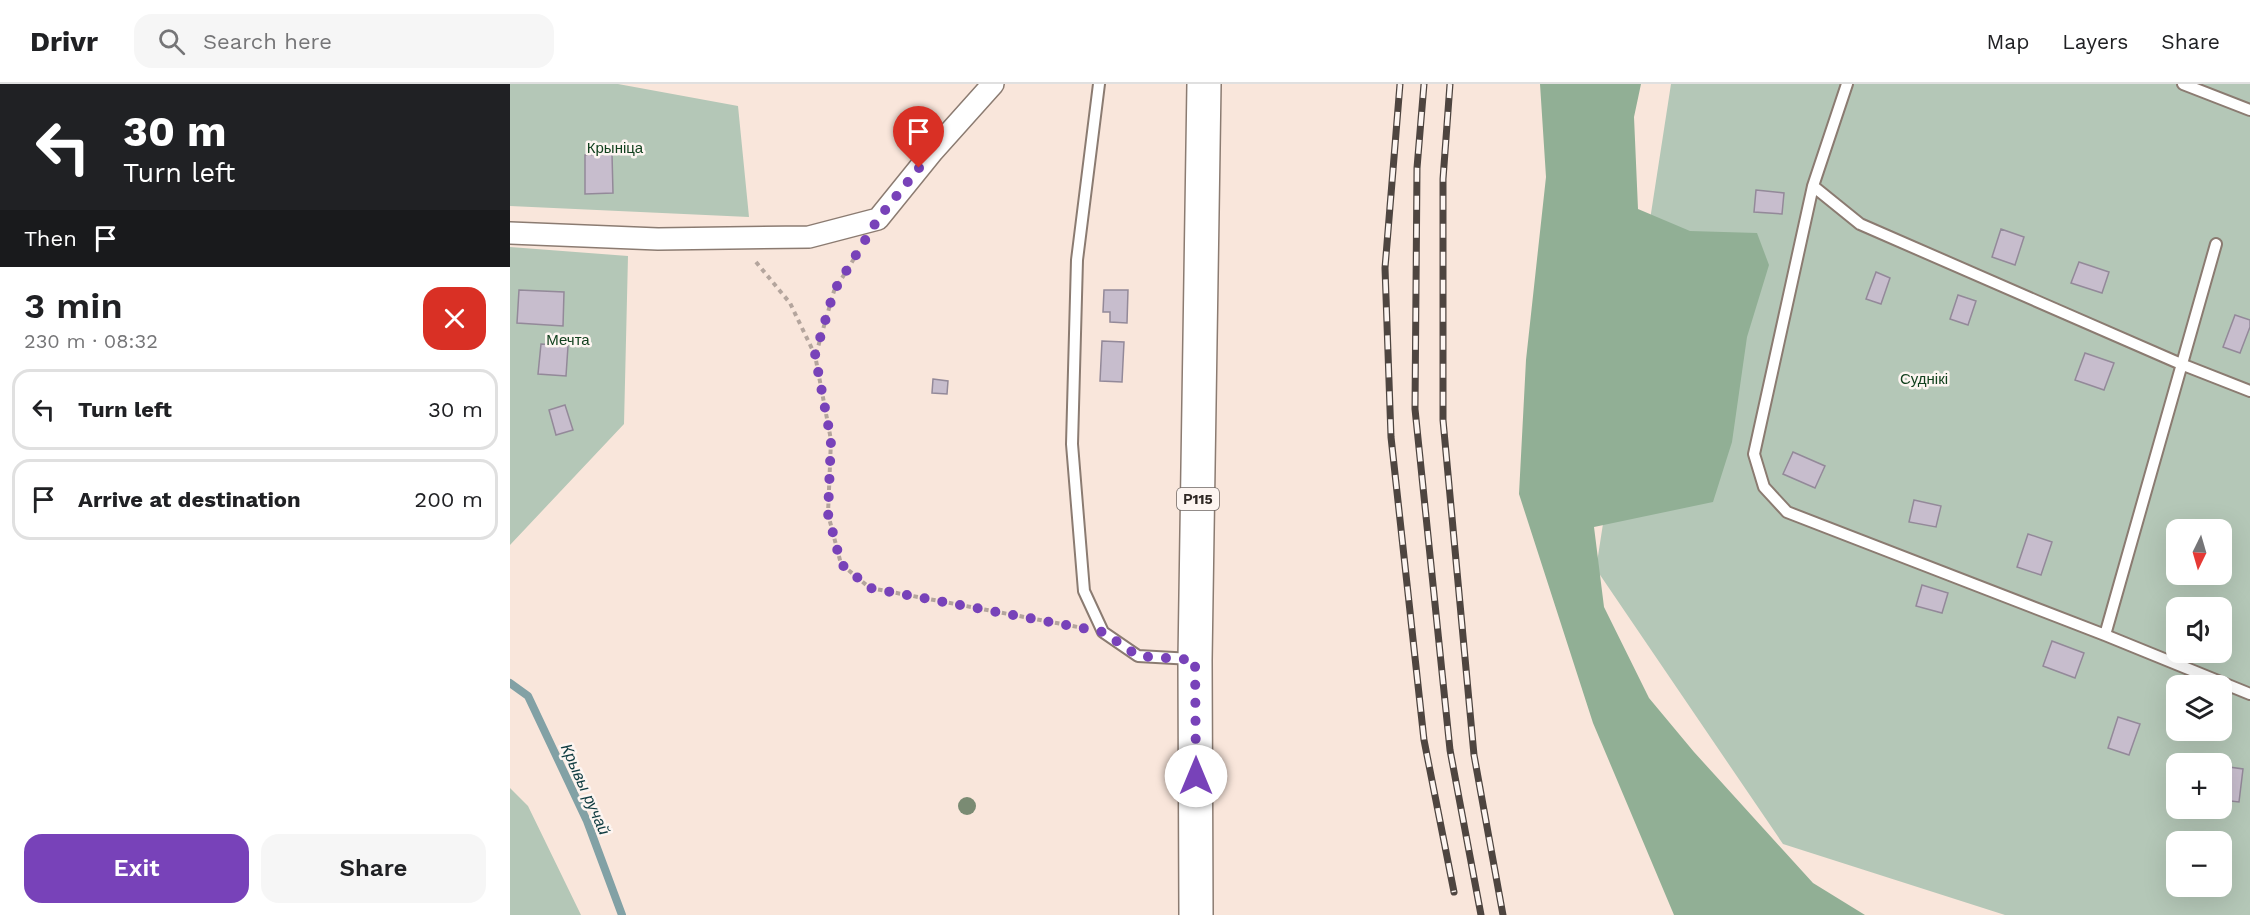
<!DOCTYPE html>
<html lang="en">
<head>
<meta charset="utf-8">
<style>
  body { margin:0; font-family:"Work Sans",sans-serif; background:#f6f6f6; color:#202124; height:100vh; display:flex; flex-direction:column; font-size:22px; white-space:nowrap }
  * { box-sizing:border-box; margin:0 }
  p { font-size:20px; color:#757577 }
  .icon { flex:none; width:33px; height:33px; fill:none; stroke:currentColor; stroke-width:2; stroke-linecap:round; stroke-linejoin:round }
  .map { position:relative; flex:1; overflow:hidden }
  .panel { display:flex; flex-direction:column; background:#fff; width:510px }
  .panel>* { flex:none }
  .hud { background:#202124; color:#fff; overflow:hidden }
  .needle { width:39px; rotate:185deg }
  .buttons { position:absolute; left:1656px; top:435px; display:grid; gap:12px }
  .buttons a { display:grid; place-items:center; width:66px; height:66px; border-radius:12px; background:#fff; box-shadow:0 6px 24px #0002; font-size:30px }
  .pin { position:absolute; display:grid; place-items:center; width:51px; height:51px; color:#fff; margin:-62px -26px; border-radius:50% 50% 50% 0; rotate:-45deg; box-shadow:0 0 6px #0007 }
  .pin .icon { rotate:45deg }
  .me { position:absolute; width:66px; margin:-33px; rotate:0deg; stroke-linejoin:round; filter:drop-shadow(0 0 4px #0008) }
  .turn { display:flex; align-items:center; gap:21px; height:126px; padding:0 24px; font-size:27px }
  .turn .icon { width:78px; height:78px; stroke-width:2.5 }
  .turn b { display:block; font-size:42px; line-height:51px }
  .then { display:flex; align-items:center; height:57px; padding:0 24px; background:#0003; gap:12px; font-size:22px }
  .round { display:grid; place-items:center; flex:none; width:63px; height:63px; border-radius:18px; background:#f6f6f6 }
  .headline { display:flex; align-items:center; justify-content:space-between; height:102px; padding:0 24px }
  h1 { font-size:36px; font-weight:600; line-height:45px }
  .primary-button { display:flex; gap:12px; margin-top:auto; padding:12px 24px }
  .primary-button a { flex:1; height:69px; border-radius:18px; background:#7842b9; color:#fff; font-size:24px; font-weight:600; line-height:69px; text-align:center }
  .primary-button a+a { background:#f6f6f6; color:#202124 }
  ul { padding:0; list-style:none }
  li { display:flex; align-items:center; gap:18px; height:81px; margin:0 12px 9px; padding:0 12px; border:3px solid #e0e0e0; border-radius:18px }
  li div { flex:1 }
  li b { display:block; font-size:22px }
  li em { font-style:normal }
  header { display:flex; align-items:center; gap:36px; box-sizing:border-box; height:84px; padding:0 30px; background:#fff; border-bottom:2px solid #e0e0e0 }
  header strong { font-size:28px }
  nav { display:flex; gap:33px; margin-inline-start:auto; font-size:21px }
  .search { width:420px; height:54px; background:#f6f6f6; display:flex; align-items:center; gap:15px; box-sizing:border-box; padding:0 21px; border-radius:18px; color:#757577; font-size:22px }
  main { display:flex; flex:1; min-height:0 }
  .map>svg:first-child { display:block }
  .green { fill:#b4c7b7; fill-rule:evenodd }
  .forest { fill:#91af95 }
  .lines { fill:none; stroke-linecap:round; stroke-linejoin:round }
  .stream { stroke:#82a1a5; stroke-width:8 }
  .building { fill:#c7bdcd; stroke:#938999; stroke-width:1.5 }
  .service-casing { stroke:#8b7b71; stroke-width:14 }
  .minor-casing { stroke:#8b7b71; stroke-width:24 }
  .primary-casing { stroke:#8b7b71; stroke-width:36 }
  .path { stroke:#b4a59d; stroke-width:4; stroke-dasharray:4.5 4.5; stroke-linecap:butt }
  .service { stroke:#fff; stroke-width:10 }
  .minor { stroke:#fff; stroke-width:21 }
  .primary { stroke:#fff; stroke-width:33 }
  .rail-casing { stroke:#4e4540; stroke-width:7 }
  .rail { stroke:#fdf5f1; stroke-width:4.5; stroke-dasharray:14; stroke-linecap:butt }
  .tree { fill:#7a8b73 }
  .route { stroke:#7842b9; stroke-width:10; stroke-dasharray:0 18 }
  .labels { text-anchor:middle; stroke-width:5; stroke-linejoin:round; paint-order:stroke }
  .shield { fill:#fdf5f1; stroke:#6d6662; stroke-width:1.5 }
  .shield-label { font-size:14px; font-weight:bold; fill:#2f2824 }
  .park-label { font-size:15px; fill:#12411e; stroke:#fdf5f1 }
  .water-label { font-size:16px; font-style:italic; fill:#0d3a3f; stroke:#fdf5f1 }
</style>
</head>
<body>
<header>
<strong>Drivr</strong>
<div class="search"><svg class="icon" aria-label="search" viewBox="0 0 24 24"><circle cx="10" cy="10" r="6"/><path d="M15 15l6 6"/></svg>Search here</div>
<nav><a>Map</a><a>Layers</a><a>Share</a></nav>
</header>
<main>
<section class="panel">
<div class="hud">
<div class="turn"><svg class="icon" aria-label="left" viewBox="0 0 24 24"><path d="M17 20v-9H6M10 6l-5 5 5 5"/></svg><div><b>30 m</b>Turn left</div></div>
<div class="then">Then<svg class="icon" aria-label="arrive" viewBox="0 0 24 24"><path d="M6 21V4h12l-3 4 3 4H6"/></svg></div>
</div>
<div class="headline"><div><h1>3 min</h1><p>230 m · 08:32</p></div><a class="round" style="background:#d93025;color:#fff"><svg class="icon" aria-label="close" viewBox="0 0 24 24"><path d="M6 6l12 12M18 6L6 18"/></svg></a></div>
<ul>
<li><svg class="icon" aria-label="left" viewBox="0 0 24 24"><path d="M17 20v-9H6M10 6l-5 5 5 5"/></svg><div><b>Turn left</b></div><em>30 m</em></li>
<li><svg class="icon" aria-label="arrive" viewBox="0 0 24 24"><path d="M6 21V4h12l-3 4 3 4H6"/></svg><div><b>Arrive at destination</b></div><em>200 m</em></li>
</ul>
<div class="primary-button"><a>Exit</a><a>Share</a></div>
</section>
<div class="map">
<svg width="1740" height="831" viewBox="0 0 1740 831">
  <rect width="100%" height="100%" fill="#f9e6db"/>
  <!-- green -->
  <path class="green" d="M0,0H108L228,22L239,133L0,122Z
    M1161,0H1740V831H1495L1273,760L1086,485ZM1666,446H1712V490H1666ZM1666,524H1712V568H1666ZM1666,602H1712V646H1666ZM1666,680H1712V724H1666ZM1666,758H1712V802H1666Z
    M0,163L118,172L114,340L0,461Z
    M0,704L18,722L71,831H0Z"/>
  <!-- forest -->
  <path class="forest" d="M1030,0H1131L1124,33L1128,125L1180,147L1247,149L1259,181L1237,253L1222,358L1203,418L1084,443L1094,523L1139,614L1184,668L1303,799L1355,831H1164L1083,639L1009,410L1016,276L1036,93Z"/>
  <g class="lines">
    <!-- stream -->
    <path class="stream" d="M0,599L18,612L77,737L112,831"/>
  </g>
  <!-- building -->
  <path class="building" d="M102,70L103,109L75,110V71Z
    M1246,106L1274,109L1272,130L1244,128Z
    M1491,145L1514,153L1505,181L1482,173Z
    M1569,178L1599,188L1592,209L1561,199Z
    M1366,188L1380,194L1371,220L1356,215Z
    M9,206L54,208L53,242L7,239Z
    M594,206H618L617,239L600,238V228H593Z
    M1448,211L1466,217L1458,241L1440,235Z
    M1725,231L1740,236V243L1730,269L1713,263Z
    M592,257L614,258L612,298L590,297Z
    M31,260L58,262L56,292L28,290Z
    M1575,269L1604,279L1594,306L1565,296Z
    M423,295L438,297L437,310L422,309Z
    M55,321L63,346L46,351L39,326Z
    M1283,368L1315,382L1305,404L1273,390Z
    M1404,416L1431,422L1426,443L1399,438Z
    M1518,450L1542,458L1531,491L1507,483Z
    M1412,501L1438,509L1432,529L1406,522Z
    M1542,557L1574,569L1565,594L1533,582Z
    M1608,633L1630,640L1619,671L1598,664Z
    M1712,682L1733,685L1729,718L1712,716Z"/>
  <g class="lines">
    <defs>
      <path id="service" d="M589,0L567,176L562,360L574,507L593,548L628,572L682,575
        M1337,0L1303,102L1244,370L1254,403L1277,428L1595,551L1740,610
        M1673,0L1740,26
        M1303,102L1350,140L1671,280L1740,307
        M1595,551L1706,160"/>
      <path id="minor" d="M0,149L148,155L299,153L368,135L423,67L483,0"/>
      <path id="primary" d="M686,831L685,576L694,0"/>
    </defs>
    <!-- service casing -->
    <use href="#service" class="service-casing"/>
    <!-- minor casing -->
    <use href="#minor" class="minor-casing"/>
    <!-- primary casing -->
    <use href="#primary" class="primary-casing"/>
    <!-- path -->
    <path class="path" d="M246,178L280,219L305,271L321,356L318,430L331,480L360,504L573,544
      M306,270L324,207L350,165"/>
    <!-- service -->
    <use href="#service" class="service"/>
    <!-- minor -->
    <use href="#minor" class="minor"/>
    <!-- primary -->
    <use href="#primary" class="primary"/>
    <defs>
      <path id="rail" d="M890,0L875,184L881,353L914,656L944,808
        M914,0L907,84L905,325L940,666L971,831
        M940,0L933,95V336L964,671L993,831"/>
    </defs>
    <!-- rail casing -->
    <use href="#rail" class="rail-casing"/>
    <!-- rail -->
    <use href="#rail" class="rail"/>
  </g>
  <!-- trees -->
  <circle class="tree" cx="457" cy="722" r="9"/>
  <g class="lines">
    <!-- route -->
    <path class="route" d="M409,84L368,135L324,207L305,271L321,356L318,430L331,480L360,504L593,548L628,572L685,576L686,692"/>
  </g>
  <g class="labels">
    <!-- shield labels -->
    <rect class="shield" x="667" y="404" width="42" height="22" rx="4.5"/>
    <g class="shield-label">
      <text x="688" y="420">Р115</text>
    </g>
    <!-- park labels -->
    <g class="park-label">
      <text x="105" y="69">Крыніца</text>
      <text x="58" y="261">Мечта</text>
      <text x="1414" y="300">Суднікі</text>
    </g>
    <!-- water labels -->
    <g class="water-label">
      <text transform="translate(76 705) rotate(66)" y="6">Крывы ручай</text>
    </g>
  </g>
</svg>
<div class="buttons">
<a><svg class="needle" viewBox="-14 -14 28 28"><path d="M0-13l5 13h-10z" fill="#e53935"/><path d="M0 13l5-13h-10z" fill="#757577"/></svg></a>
<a><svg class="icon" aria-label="sound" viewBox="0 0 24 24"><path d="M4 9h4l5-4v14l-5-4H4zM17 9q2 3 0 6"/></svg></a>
<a><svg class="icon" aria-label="layers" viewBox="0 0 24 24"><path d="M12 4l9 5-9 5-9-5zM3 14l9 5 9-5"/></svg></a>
<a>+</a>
<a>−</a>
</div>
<div class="pin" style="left:409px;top:84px;background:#d93025"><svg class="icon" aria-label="arrive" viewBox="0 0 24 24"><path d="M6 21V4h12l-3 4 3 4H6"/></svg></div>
<svg class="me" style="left:686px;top:692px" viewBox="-20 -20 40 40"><circle r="19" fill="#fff"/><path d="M0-13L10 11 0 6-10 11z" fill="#7842b9"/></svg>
</div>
</main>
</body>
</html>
